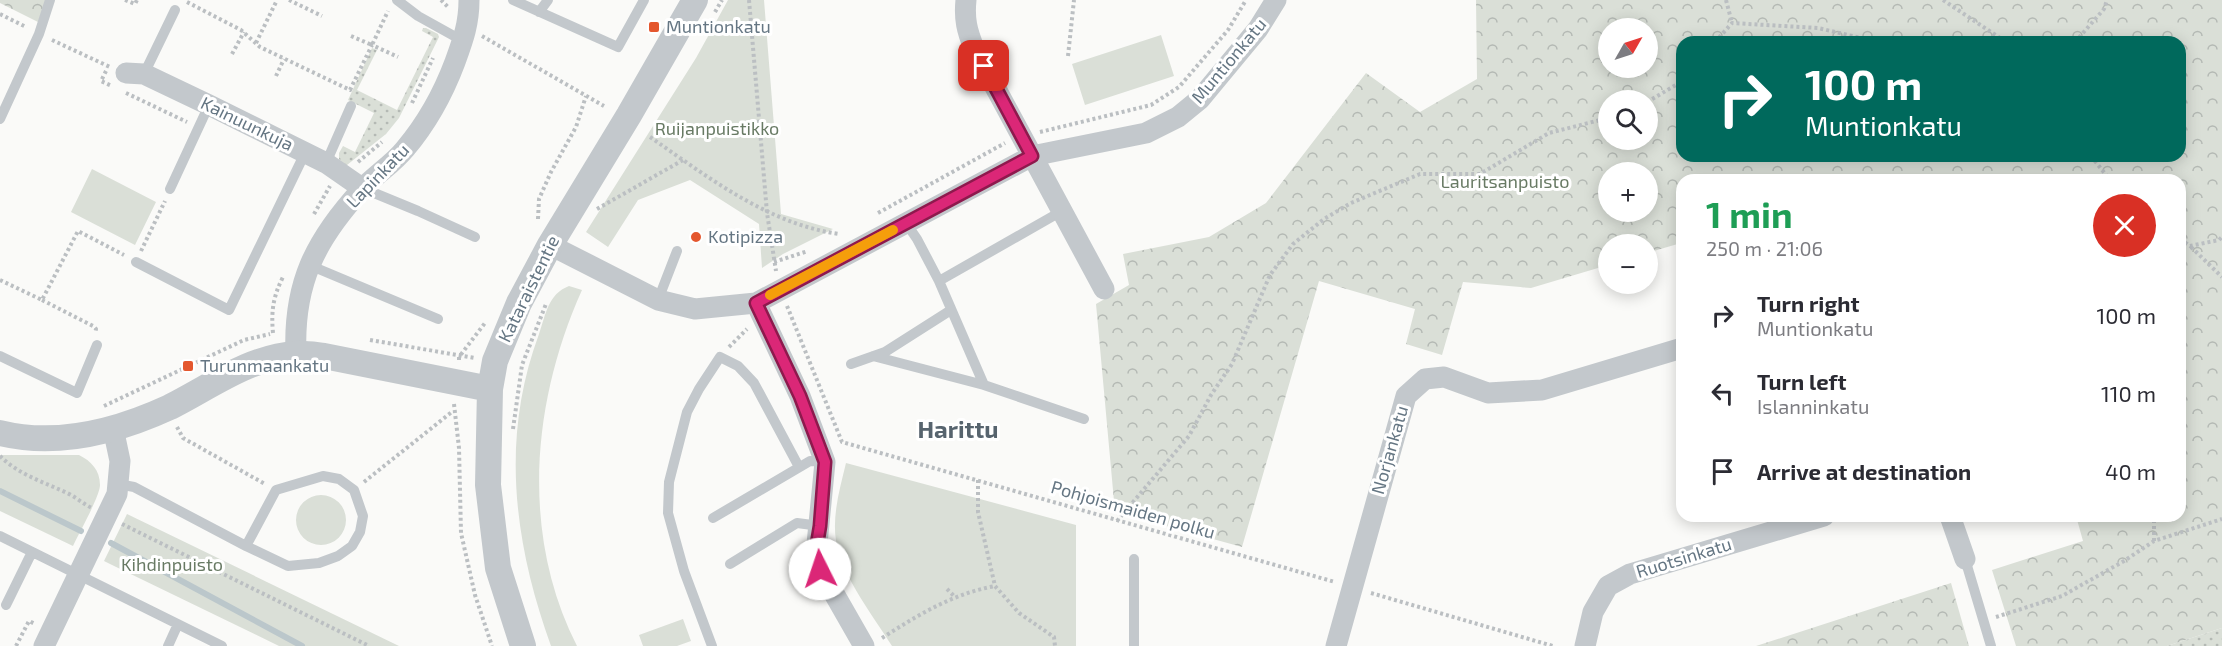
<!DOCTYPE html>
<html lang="en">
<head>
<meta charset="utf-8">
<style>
  body { margin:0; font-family:"Exo 2",sans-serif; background:#f2f2f3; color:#2b2b33; height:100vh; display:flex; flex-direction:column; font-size:22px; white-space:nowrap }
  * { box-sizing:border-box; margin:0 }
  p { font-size:20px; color:#7c7c81 }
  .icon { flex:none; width:33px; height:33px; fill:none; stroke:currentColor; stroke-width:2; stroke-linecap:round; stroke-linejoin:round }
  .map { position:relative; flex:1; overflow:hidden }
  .side { position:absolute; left:1676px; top:174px; width:510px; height:348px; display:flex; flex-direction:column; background:#fff; border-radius:18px; box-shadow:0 3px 15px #0003 }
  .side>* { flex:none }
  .banner { position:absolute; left:1676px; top:36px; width:510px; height:126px; border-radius:18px; box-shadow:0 3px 15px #0003; background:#00695c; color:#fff; overflow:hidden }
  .needle { width:39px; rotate:51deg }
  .fabs { position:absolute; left:1598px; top:18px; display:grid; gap:12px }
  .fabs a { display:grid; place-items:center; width:60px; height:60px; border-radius:50%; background:#fff; box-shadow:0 3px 15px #0003; font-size:30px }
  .pin { position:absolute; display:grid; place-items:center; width:51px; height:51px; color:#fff; margin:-26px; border-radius:12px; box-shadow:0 3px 9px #0006 }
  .me { position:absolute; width:66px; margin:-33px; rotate:356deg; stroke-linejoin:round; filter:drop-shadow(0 0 4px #0008) }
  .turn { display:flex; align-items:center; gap:21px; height:126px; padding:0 30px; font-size:27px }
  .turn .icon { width:78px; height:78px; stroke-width:2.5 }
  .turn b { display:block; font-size:42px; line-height:51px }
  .round { display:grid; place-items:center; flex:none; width:63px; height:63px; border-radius:32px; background:#f2f2f3 }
  .head { display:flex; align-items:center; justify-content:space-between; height:102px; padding:0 30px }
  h1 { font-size:36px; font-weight:700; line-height:45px; color:#1e9e55 }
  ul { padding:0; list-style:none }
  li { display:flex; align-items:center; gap:18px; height:78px; padding:0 30px }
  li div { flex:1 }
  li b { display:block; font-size:22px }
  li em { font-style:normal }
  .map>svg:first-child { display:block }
  .grass { fill:url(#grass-dots) }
  .forest { fill:url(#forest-crowns); fill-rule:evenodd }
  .park { fill:#dadfd7 }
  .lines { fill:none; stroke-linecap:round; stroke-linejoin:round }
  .stream { stroke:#bbc7cb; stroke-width:6 }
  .path { stroke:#bbbfc2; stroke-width:4; stroke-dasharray:3 3; stroke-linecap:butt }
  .service { stroke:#c3c8cc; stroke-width:10 }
  .minor { stroke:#c3c8cc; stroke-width:21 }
  .tertiary { stroke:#c3c8cc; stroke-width:26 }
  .route-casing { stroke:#8e194d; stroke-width:15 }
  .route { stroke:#db2777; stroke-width:10 }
  .slow { stroke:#f59e0b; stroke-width:10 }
  .poi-dot { fill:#e4572e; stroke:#fff; stroke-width:2 }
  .labels { text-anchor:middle; stroke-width:6; stroke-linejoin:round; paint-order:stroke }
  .poi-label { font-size:18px; fill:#657683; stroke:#fff; text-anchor:start }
  .street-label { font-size:18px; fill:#657683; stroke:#fff }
  .park-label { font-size:18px; fill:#687a64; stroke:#fff }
  .district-label { font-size:24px; font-weight:bold; fill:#57646e; stroke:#fff }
</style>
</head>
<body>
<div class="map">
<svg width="2222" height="646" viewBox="0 0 2222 646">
  <defs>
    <pattern id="grass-dots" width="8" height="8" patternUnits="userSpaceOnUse" patternTransform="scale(1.5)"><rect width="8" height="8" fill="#dadfd7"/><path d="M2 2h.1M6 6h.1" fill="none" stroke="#b4b9b4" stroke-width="1.8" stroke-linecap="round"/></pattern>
    <pattern id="forest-crowns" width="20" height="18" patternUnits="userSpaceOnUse" patternTransform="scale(1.5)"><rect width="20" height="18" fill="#dadfd7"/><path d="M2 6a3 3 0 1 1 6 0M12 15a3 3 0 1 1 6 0" fill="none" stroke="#b4b9b4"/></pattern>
  </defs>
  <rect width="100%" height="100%" fill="#fafaf8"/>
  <!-- grass -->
  <path class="grass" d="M423,28H426L438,34L439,37L399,118L386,134L347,165L343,164L339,159V153L343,146L355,152L374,113L348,100L372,48L377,50L357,90L397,110L433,37L422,31Z
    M2222,628V646H2167Z"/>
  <!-- forest -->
  <path class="forest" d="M0,0H46L38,22L0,3Z
    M1476,0H2222V628L2167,646H2016L1992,570L2083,541L2076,516H2180V180H1682L1681,243L1647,253V244H1608V265L1531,288L1463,282L1442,355L1406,344L1415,309L1319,281L1242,547L1115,512L1096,304L1129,285L1123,254L1209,237L1266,203L1366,73L1420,112L1477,79ZM1608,28H1647V68H1608ZM1682,42H2180V156H1682ZM1608,100H1647V140H1608ZM1608,172H1647V212H1608Z
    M1951,583L1969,646H1756Z"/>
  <!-- park -->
  <path class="park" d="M728,0H764L781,214L833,229L783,254L762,268L759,224L690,180L638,200L608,247L586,232L696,58Z
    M1161,35L1174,76L1085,105L1072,64Z
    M92,169L156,202L135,245L71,212Z
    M569,286L582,290C532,401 520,534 577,646H551C514,543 500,439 539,334C546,314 548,294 569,286Z
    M0,455H79C91,461 100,470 100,485C100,496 79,533 73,546L0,511Z
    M846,463L1076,525V646H892C874,617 841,575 836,541C832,515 840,488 846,463Z
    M296 520a25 25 0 1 1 50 0a25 25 0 1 1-50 0Z
    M127,514L399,646H279L110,564L104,561Z
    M683,619L691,641L677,646H643L639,635Z"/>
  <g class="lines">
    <!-- stream -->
    <path class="stream" d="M0,491L81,531
      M111,543L302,646"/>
    <!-- path -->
    <path class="path" d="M125,0L135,4L137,0
      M289,0L322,16
      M441,0L449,8
      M749,0L767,213L776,271
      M1726,0L1732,23
      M1943,0L2006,42
      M187,2L241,30L260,47L350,90L372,45L398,57
      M715,12L722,0
      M0,14L26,27
      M351,36L372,45L388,11
      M482,36L604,106
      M52,40L110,67
      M1715,42L1732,23L1818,28L1878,42
      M2075,42L2104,9L2107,0
      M256,43L277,0
      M232,54L244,32
      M1068,56L1074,0
      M106,71L101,81L112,86
      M276,76L284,59
      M126,93L187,122
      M1647,102L1676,85L1682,79
      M412,103L433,58
      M1040,132L1151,105L1179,87L1228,30L1246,0
      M650,137C708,177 768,224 839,234
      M2091,156L2110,180
      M358,162L382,142
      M597,209L683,160
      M878,213L1005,143
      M314,214L330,186
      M538,219L539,199L551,172L576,127L586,96
      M2180,239L2190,246L2219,240L2222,237
      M2191,247L2222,277
      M141,251L165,201
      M774,262L808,251
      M0,280L42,300L78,231L124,255
      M42,300L93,326L96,329L95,333
      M787,306L842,442L1335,582
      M273,333C271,311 273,297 283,277
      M370,340L475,358
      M729,347L747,329
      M459,360V357L485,323
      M454,404L459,448L461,533L475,595L492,646
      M104,406L244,340L270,334
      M177,427L183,438L265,484
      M513,429L522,365L546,304
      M0,456C19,475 44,482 67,493C76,497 83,504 92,508
      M978,480V512L995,586L1019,613L1054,637L1055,646
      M364,482L453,411
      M1117,521L1189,436L1211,395L1232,364L1270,275L1293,244L1324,219L1351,203L1420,174H1480L1549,133L1608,118
      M122,524L369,646
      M2154,541V516
      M947,589L955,597
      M1371,593L1553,646
      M1996,617L2062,596L2124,561L2154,541L2222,519
      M882,638C918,615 952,594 995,586
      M16,646L29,621L35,624"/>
    <!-- service -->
    <path class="service" d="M397,0L418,16L463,41
      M513,0L618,47L644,0
      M539,12L548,0
      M144,74L175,10
      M0,119L39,34L50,0
      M326,163L351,106
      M362,188L418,211L475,237
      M170,189L209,105
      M906,223L917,239L939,281L1062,211
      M136,262L229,310L305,153
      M309,265L438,319
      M939,281L984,385
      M658,300L677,251
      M0,356L77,393L97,345
      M873,356L984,385L1084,419
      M851,364L885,352L951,310
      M118,484L134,487L246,546L288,566L319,563L338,556L352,546L360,532L363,516L354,490L339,479L323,476L276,490L246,546
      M713,518L810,461L825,462
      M0,536L222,646
      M1134,559V646
      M1965,559L1991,646
      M730,564L797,523L820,526
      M6,605L32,552
      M168,646L178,624
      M712,646L684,571L668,513L669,482L687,412L699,389L720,357L738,366L754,383L799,467"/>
    <!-- minor -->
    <path class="minor" d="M966,0C964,19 967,31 974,48L1104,289
      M126,73L144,74L209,105L326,163L362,188
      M550,245L658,300L695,309L756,303L1032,156L1146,133L1178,117L1200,99L1258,29L1276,0
      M756,303L800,396L825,462L817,544L820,569L864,646
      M296,354C293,284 315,240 362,189C375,175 393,164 405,149C427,123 443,94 455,62C463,40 469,24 469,0
      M1950,516L1965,559
      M44,646L117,494L120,461L113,428
      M1336,646L1406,396L1425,379L1444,377L1488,393L1542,390L1682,348
      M1585,646L1593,612L1608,586L1630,574L1824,516"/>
    <!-- tertiary -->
    <path class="tertiary" d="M0,433C57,447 118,431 170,407C210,387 249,357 296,354C305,353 315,355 324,356L490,389
      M523,646L498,568L488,485L490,389L495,361L519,303L550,245L629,115L695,0"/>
  </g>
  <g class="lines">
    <defs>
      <path id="route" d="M820,569L817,544L820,526L825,462L800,396L756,303L1032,156L984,66"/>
    </defs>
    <!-- route casing -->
    <use href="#route" class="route-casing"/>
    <!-- route -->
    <use href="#route" class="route"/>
    <!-- slow -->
    <path class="slow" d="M770,295L893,230"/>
  </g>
  <!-- markers -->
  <g class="poi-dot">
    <rect x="648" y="21" width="12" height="12" rx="3"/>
    <circle cx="696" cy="237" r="6"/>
    <rect x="182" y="360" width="12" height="12" rx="3"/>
  </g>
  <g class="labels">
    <!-- poi labels -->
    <g class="poi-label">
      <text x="666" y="33">Muntionkatu</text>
      <text x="708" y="243">Kotipizza</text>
      <text x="200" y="372">Turunmaankatu</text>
    </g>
    <!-- street labels -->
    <g class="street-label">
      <text transform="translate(1229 61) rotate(-50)" y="6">Muntionkatu</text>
      <text transform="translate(247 124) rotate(26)" y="6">Kainuunkuja</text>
      <text transform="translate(378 176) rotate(-46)" y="6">Lapinkatu</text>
      <text transform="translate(529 289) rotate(-64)" y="6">Kataraistentie</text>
      <text transform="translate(1390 450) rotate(-74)" y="6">Norjankatu</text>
      <text transform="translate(1133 510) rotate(16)" y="6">Pohjoismaiden polku</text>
      <text transform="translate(1684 558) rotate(-17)" y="6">Ruotsinkatu</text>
    </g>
    <!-- park labels -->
    <g class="park-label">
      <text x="717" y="135">Ruijanpuistikko</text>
      <text x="1505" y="188">Lauritsanpuisto</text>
      <text x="172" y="571">Kihdinpuisto</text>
    </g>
    <!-- district labels -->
    <g class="district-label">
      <text x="958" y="438">Harittu</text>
    </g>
  </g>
</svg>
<div class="fabs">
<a><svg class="needle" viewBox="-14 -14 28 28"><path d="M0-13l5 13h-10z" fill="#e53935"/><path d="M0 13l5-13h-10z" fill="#7c7c81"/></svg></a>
<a><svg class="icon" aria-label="search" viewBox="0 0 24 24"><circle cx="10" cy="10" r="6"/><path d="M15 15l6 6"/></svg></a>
<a>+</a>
<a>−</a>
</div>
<div class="pin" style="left:984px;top:66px;background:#d93025"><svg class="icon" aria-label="arrive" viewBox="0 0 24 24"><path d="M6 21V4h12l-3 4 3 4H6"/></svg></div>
<svg class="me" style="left:820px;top:569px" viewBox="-20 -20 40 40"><circle r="19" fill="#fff"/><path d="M0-13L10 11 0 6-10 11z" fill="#db2777"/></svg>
<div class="banner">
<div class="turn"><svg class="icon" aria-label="right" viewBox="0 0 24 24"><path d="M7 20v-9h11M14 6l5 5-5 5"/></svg><div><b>100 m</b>Muntionkatu</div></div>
</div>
<section class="side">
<div class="head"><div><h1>1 min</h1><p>250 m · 21:06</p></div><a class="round" style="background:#d93025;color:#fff"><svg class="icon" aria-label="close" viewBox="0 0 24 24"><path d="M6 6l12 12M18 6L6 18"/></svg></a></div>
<ul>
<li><svg class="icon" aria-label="right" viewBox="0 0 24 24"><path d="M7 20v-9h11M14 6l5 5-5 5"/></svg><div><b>Turn right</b><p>Muntionkatu</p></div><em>100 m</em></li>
<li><svg class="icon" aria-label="left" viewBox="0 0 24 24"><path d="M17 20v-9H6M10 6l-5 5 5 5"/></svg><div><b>Turn left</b><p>Islanninkatu</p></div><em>110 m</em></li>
<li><svg class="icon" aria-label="arrive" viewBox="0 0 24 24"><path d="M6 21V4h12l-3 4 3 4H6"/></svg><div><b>Arrive at destination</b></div><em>40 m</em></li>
</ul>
</section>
</div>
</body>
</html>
